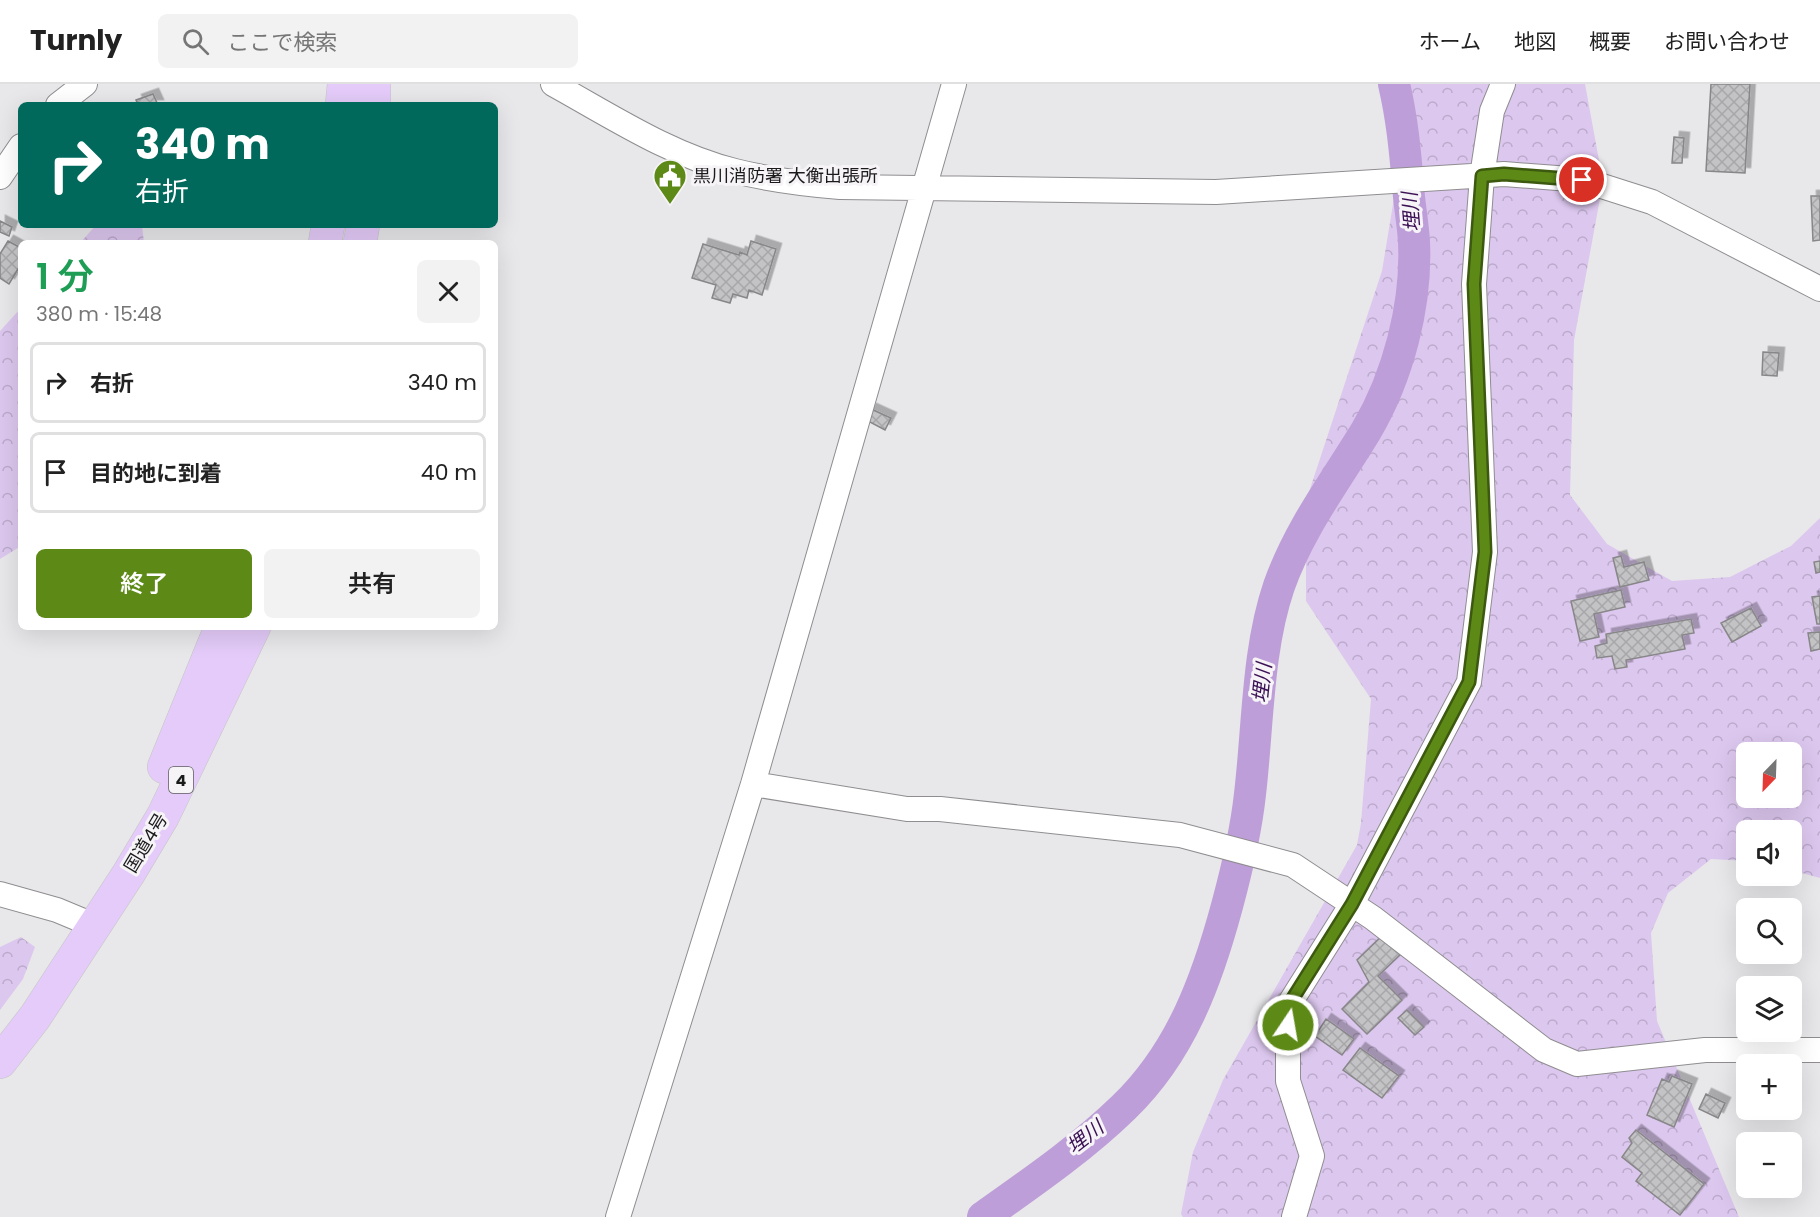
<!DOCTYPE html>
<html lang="ja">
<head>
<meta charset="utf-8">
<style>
  body { margin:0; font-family:Poppins,"Noto Sans JP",sans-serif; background:#f2f2f2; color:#222; height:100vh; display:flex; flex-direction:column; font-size:22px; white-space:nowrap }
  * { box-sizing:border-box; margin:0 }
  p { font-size:20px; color:#767676 }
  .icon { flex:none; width:33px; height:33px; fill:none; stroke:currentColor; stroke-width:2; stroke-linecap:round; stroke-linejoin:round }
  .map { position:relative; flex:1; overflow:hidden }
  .sheet { position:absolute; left:18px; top:156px; width:480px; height:390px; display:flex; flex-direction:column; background:#fff; border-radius:9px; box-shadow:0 6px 24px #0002 }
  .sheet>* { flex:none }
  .guide { position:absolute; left:18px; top:18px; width:480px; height:126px; border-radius:9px; box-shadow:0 6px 24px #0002; background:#00695c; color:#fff; overflow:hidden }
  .needle { width:39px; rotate:203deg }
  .fabs { position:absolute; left:1736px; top:658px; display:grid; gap:12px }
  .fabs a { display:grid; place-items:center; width:66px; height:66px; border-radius:9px; background:#fff; box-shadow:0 6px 24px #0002; font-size:30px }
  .pin { position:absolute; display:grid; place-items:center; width:51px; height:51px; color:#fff; margin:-26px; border:3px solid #fff; border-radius:50%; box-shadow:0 2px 6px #0007 }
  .me { position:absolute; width:66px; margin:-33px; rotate:12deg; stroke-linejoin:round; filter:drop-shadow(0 0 4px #0008) }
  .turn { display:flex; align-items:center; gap:21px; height:126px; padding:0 18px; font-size:27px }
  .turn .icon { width:78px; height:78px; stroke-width:2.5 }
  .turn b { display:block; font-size:42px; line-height:51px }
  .round { display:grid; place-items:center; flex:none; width:63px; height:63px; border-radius:9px; background:#f2f2f2 }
  .overview { display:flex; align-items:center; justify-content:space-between; height:102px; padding:0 18px }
  h1 { font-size:36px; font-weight:600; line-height:45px; color:#1e9e55 }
  .primary-button { display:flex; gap:12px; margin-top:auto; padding:12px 18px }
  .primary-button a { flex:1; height:69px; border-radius:9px; background:#5d8917; color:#fff; font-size:24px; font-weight:600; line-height:69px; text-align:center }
  .primary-button a+a { background:#f2f2f2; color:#222 }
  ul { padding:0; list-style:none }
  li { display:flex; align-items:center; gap:18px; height:81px; margin:0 12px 9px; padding:0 6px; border:3px solid #e0e0e0; border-radius:9px }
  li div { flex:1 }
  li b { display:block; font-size:22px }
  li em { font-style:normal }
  header { display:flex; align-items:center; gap:36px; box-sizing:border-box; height:84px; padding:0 30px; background:#fff; border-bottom:2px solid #e0e0e0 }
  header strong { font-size:28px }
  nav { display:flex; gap:33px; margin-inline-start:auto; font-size:21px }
  .search { width:420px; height:54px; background:#f2f2f2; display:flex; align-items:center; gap:15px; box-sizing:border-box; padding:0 21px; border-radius:9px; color:#767676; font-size:22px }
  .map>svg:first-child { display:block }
  .forest { fill:url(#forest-crowns); fill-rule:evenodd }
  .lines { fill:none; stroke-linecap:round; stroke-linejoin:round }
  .river { stroke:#be9ed8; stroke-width:32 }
  .building { fill:url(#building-cross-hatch); stroke:#878688; stroke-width:1.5; filter:url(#shadow) }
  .minor-casing { stroke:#8f8d90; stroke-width:26 }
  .highway-casing { stroke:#c4c4c4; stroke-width:34 }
  .minor { stroke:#fff; stroke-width:24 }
  .highway { stroke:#e4cbf9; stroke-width:33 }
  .route-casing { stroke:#3c590f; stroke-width:15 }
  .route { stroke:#5d8917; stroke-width:10 }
  .labels { text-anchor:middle; stroke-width:6; stroke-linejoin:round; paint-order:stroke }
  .shield { fill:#f6f4f7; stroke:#5d5c5e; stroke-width:1.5 }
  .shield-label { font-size:16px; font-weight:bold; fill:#1c1b1c }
  .poi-label { font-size:18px; fill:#1c1b1c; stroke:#f6f4f7; text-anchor:start }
  .street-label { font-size:18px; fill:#1c1b1c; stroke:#f6f4f7 }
  .water-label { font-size:20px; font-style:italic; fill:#3b1054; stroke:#f6f4f7 }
</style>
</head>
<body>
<header>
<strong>Turnly</strong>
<div class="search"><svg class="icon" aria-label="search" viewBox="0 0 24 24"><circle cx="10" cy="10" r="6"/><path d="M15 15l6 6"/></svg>ここで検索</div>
<nav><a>ホーム</a><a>地図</a><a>概要</a><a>お問い合わせ</a></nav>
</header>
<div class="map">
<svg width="1820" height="1133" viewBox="0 0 1820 1133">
  <defs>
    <pattern id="forest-crowns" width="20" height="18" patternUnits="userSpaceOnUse" patternTransform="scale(1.5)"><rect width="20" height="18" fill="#dcc7ee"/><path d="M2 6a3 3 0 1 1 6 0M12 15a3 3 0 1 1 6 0" fill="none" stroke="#bcaacc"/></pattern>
    <pattern id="building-cross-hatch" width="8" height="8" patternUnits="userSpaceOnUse" patternTransform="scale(1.5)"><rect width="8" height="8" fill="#c3c2c5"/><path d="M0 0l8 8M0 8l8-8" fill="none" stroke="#a7a6a9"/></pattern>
    <filter id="shadow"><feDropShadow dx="5.5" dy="-5.5" stdDeviation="0" flood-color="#0004"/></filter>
  </defs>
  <rect width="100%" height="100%" fill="#e8e7ea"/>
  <!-- forest -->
  <path class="forest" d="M1406,0H1585L1603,98L1574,256L1570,411L1607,460L1672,497L1730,493L1791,462L1820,434V794L1791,786V747H1746V777L1711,775L1668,809L1651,849L1657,937L1739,1133H1183L1181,1130L1193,1068L1223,996L1357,761L1361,739L1371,615L1306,517V417L1382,187L1410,17ZM1746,669H1791V714H1746Z
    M96,141H142L144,159H80Z
    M21,224V462L0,475V247Z
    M21,853L35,863L23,895L0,926V863Z"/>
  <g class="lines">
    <!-- river -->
    <path class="river" d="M983,1133C1031,1099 1082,1064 1124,1023C1181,968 1207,896 1227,822C1237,785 1246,748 1250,710C1258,643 1257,566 1279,502C1299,445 1335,398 1366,347C1398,293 1417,221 1414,158C1413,139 1409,120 1408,101C1405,66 1402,34 1394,0"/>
  </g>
  <!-- building -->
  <path class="building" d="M1711,0H1750L1745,89L1706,87Z
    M153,10L158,21H138L136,16Z
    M1674,53L1684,54L1682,79H1672Z
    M1811,112H1820V156L1813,157Z
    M0,137L12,143L9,152L0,148Z
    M8,157L21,164V180L9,200L0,194V170Z
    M751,157L776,165L762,211L749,206L747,214L733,210L730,219L712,214L716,201L692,194L703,160L739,171L740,168L747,171Z
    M1763,268L1779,269L1777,292L1762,291Z
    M871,325L891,334L885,346L866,336Z
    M1621,472L1624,483L1644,478L1649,496L1620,503L1613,474Z
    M1820,477V488L1816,489L1814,478Z
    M1621,506L1625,523L1594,530L1599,553L1580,557L1571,517Z
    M1820,512V540H1817L1812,513Z
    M1751,524L1761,542L1732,558L1721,539Z
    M1691,535L1694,549L1682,551L1685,565L1626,576L1627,583L1615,585L1612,572L1597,574L1595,562L1607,559L1606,550Z
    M1820,548V565L1811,567L1808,549Z
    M1385,849L1403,868L1378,892L1402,916L1367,950L1342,925L1369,898L1357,876Z
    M1407,926L1424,943L1415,951L1398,934Z
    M1326,935L1354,955L1342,971L1315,952Z
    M1360,964L1399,992L1382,1014L1343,986Z
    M1672,992L1692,1000L1674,1043L1647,1031L1662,995L1669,998Z
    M1706,1010L1725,1019L1718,1034L1699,1025Z
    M1636,1046L1704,1100L1680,1131L1636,1097L1642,1089L1622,1073L1632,1059L1629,1054Z"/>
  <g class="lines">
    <defs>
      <path id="minor" d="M553,0C611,32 670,71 735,87C770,96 804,100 840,103L1216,108L1504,90L1583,96L1652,118L1820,205
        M58,21L85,0
        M0,93L21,62
        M753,700L907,725H940L1180,751L1293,781L1373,834L1544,966L1577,980L1705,966H1820
        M0,810L57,826L93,841
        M618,1133L753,700L954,0
        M1294,1133L1312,1072L1288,997V922L1352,820L1469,598L1485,468L1474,200L1482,92L1492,27L1503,0"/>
      <path id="highway" d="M342,21L344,0
        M374,21V0
        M325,159L328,141
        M360,159L363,141
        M164,683L221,543
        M0,978L35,933L129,789L163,732L254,543"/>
    </defs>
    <!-- minor casing -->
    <use href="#minor" class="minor-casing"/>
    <!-- highway casing -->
    <use href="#highway" class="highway-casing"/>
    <!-- minor -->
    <use href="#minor" class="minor"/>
    <!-- highway -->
    <use href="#highway" class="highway"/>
  </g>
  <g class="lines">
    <defs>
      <path id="route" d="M1288,941V922L1352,820L1469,598L1485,468L1474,200L1482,92L1504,90L1582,96"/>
    </defs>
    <!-- route casing -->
    <use href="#route" class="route-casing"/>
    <!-- route -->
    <use href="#route" class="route"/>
  </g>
  <!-- icons -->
  <defs>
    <symbol id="civic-pin" viewBox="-11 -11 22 30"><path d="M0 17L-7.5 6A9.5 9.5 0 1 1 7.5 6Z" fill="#5d8917" stroke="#f6f4f7"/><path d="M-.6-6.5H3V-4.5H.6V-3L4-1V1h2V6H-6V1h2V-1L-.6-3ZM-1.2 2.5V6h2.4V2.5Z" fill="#fff"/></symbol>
  </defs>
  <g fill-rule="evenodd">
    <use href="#civic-pin" x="651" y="73" width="38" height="52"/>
  </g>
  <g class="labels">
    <!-- shield labels -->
    <rect class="shield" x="169" y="683" width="24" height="26" rx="4.5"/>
    <g class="shield-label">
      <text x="181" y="702">4</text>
    </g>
    <!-- poi labels -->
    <g class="poi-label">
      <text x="693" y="98">黒川消防署 大衡出張所</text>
    </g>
    <!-- street labels -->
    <g class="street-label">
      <text transform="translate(146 759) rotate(-59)" y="6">国道4号</text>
    </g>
    <!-- water labels -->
    <g class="water-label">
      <text transform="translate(1411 128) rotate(-95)" y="7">埋川</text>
      <text transform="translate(1262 599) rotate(-84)" y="7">埋川</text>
      <text transform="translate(1085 1053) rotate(-38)" y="7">埋川</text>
    </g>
  </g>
</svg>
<div class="fabs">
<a><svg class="needle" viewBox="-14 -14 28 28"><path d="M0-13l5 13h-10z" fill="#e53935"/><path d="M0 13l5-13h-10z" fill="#767676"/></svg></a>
<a><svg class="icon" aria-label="sound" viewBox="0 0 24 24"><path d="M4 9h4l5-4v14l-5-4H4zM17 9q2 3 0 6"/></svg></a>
<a><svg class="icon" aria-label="search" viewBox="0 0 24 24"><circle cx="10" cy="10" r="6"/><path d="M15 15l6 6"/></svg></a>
<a><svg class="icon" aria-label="layers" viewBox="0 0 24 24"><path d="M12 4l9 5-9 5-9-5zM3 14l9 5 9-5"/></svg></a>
<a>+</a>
<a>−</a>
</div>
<div class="pin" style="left:1582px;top:96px;background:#d93025"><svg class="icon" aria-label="arrive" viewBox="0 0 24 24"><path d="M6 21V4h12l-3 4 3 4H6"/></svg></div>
<svg class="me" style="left:1288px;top:941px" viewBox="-20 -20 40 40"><circle r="17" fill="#5d8917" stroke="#fff" stroke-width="3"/><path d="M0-11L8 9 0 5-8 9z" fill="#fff"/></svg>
<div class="guide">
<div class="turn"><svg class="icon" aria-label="right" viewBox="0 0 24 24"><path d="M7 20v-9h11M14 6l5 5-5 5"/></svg><div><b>340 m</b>右折</div></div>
</div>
<section class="sheet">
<div class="overview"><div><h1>1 分</h1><p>380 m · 15:48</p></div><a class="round"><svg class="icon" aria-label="close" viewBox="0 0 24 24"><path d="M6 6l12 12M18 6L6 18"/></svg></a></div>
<ul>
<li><svg class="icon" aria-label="right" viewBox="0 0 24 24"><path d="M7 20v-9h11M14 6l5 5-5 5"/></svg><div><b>右折</b></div><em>340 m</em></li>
<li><svg class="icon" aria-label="arrive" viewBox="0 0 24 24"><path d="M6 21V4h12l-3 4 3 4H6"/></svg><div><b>目的地に到着</b></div><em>40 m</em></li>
</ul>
<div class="primary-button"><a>終了</a><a>共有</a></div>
</section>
</div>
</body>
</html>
